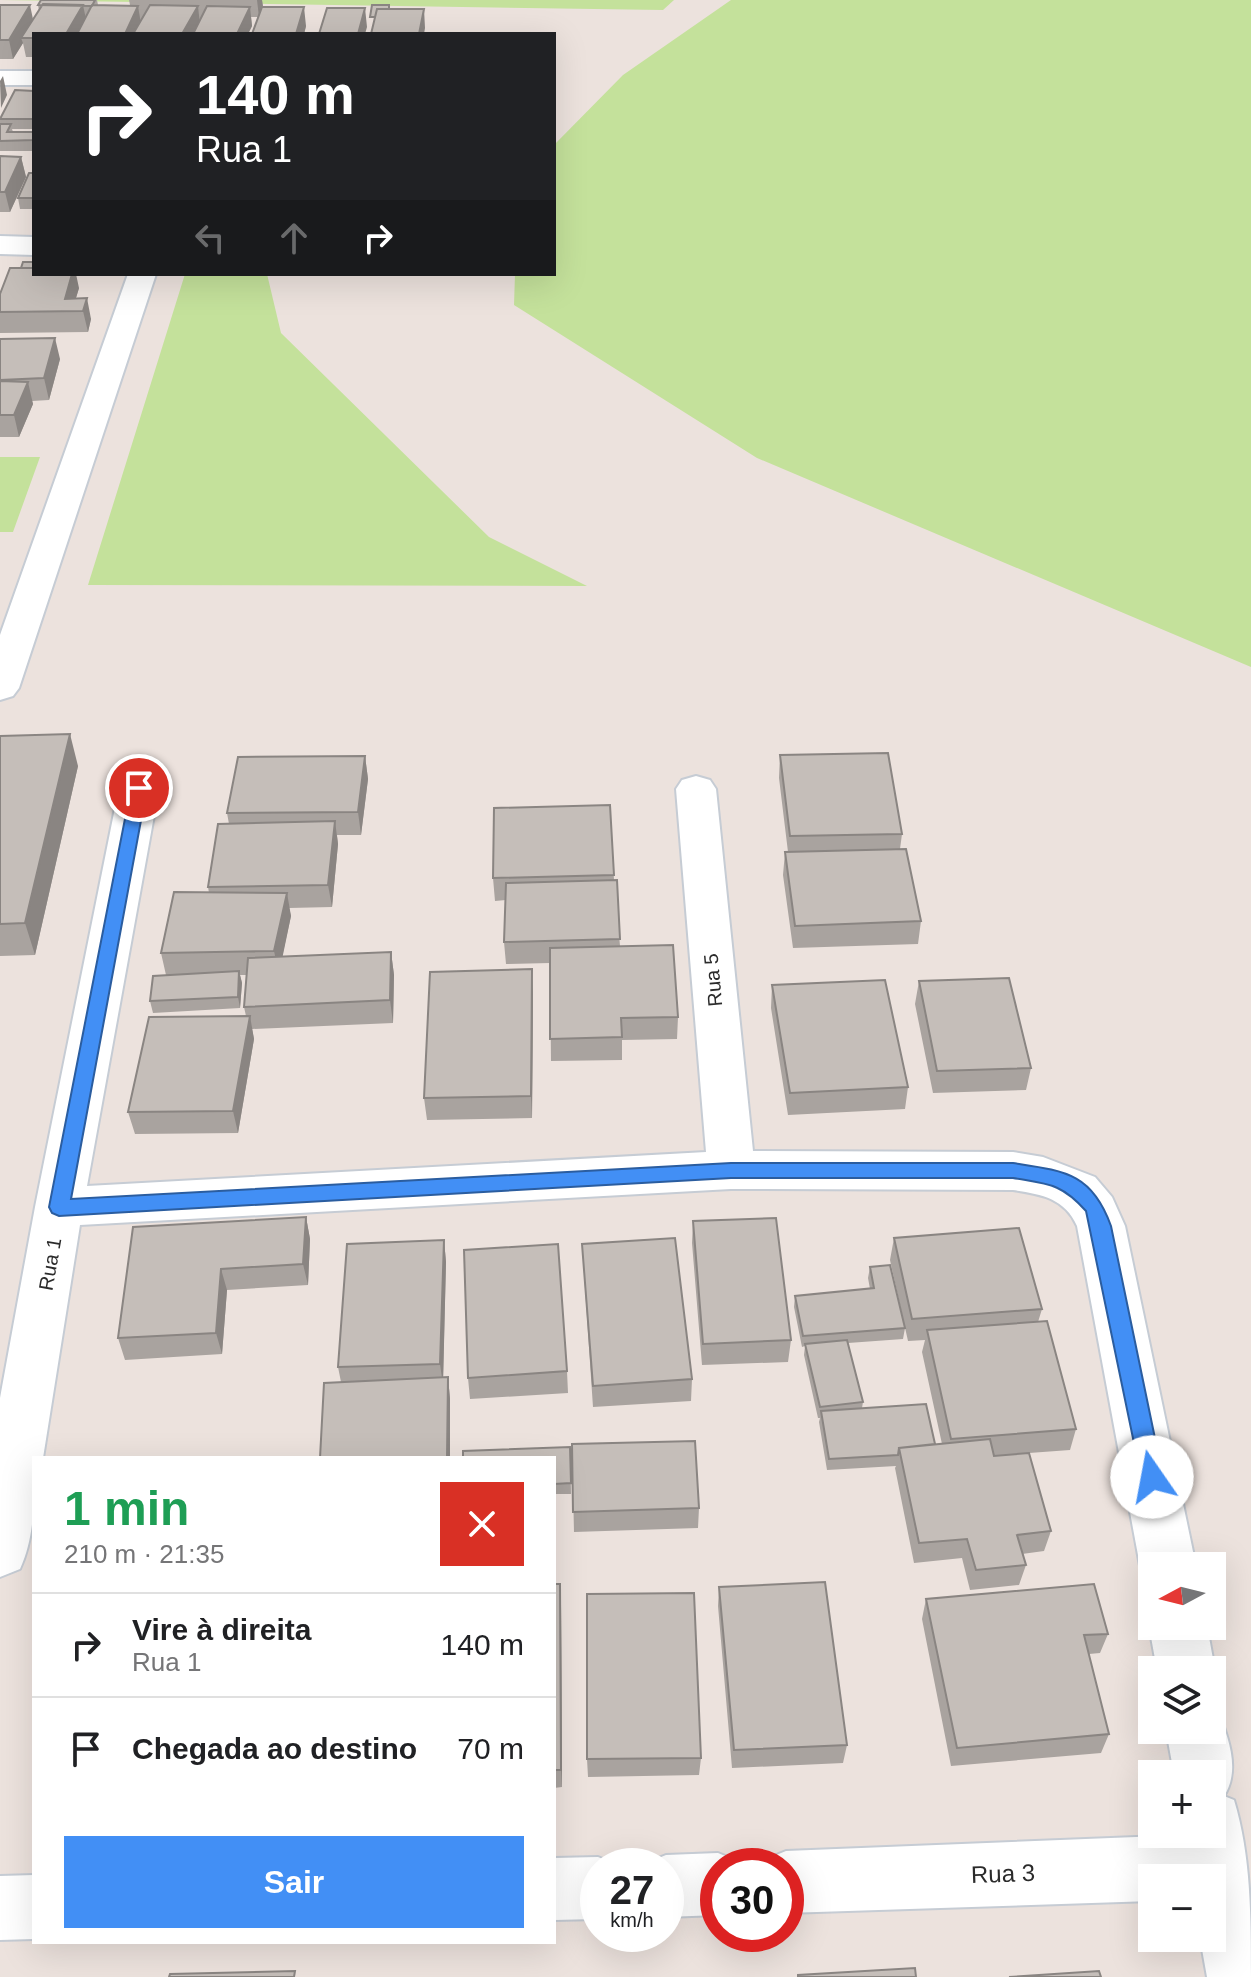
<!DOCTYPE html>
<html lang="pt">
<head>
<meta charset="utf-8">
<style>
  body { margin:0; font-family:Arial,sans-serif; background:#f6f6f6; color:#202124; height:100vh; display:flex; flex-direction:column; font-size:30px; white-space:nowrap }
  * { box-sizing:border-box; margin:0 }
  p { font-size:26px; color:#757577 }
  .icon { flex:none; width:44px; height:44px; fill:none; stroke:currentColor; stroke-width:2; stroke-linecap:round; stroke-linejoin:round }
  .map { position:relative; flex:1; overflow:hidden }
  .side { position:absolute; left:32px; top:1456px; width:524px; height:488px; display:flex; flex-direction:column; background:#fff; border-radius:0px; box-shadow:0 8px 32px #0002 }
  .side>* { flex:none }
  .hud { position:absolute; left:32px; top:32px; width:524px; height:244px; border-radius:0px; box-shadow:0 8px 32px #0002; background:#202124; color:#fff; overflow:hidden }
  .needle { width:52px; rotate:263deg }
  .buttons { position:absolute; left:1138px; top:1552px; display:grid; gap:16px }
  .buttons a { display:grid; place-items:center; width:88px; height:88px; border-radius:0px; background:#fff; box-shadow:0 8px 32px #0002; font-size:40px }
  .speed { position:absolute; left:580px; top:1848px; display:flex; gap:16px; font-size:40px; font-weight:700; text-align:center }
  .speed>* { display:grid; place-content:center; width:104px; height:104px; border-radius:50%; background:#fff; box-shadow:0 8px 32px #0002; line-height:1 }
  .speed small { font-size:20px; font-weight:400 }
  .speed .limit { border:12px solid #d22; background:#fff; color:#111 }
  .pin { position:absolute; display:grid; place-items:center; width:68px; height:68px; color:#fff; margin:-34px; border:4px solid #fff; border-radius:50%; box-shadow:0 2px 8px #0007 }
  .me { position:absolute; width:88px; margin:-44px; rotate:348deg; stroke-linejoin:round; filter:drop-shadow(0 0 6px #0008) }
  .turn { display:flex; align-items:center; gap:28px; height:168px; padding:0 32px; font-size:36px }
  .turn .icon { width:104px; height:104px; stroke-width:2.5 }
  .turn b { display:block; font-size:56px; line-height:68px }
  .lanes { display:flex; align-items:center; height:76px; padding:0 32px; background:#0003; justify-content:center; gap:40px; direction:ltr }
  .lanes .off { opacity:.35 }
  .round { display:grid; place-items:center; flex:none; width:84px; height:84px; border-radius:0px; background:#f6f6f6 }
  .head { display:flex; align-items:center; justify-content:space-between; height:136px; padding:0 32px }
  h1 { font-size:48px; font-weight:600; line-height:60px; color:#1e9e55 }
  .action { display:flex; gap:16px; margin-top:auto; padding:16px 32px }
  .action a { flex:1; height:92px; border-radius:0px; background:#428ff5; color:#fff; font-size:32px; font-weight:600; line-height:92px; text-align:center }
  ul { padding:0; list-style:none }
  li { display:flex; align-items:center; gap:24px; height:104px; padding:0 32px; border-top:2px solid #e0e0e0 }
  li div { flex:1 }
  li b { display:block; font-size:30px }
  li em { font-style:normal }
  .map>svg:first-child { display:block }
  .green { fill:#c4e19b }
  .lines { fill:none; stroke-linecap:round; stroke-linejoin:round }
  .minor-casing { stroke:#c6ccd4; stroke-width:4 }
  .minor { fill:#fff; fill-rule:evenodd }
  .wall { fill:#a9a39f }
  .shaded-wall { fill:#8a8582 }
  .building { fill:#c5beb9; stroke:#8a8582; stroke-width:2 }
  .route { fill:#428ff5; stroke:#2b5d9f; stroke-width:2 }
  .labels { text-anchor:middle; stroke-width:8; stroke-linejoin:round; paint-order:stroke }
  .street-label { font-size:20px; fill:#2b2b2b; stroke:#fff }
  .near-street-label { font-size:24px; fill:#2b2b2b; stroke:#fff }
</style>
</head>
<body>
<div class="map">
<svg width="1251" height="1977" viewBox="0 0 1251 1977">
  <rect width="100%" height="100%" fill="#ece2dd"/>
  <!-- green -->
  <path class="green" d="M0,0H674L663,10Z
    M731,0H1251V667L757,458L514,305L515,274H554V145L623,75Z
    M185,274H267L281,333L489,537L587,586L88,585Z
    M0,457H40L13,532H0Z"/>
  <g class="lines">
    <defs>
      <path id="minor" d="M0,71H34V85H0Z
        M0,236L34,237V255L0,254Z
        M128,274H156L19,688L13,696L0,700V635Z
        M139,775L153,779L159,788L87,1186L706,1152L676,789L682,780L696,776L710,780L716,789L753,1151L1013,1152L1043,1157L1095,1177L1112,1197L1125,1226L1196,1566H1152V1586L1148,1585L1140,1566L1077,1226C1065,1198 1040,1194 1013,1190L731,1189L80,1225L43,1458H34C34,1496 36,1534 20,1569L0,1577V1398L35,1207L119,788L125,779Z
        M1152,1620V1626H1207L1215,1670L1212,1677V1670H1157L1149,1626Z
        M1212,1707L1217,1709C1228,1736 1241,1770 1224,1796L1234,1800C1251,1856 1251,1917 1251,1977H1207L1200,1938H1212V1878H1152V1901L786,1913V1866H761L764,1860L786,1851L1212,1834V1774H1174L1166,1730H1212Z
        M718,1853L740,1862L742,1866H718V1915L666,1917V1866H643L644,1864L666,1855Z
        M598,1857L620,1866H598V1919L554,1920V1858Z
        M34,1875V1939L0,1940V1876Z"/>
    </defs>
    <!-- minor casing -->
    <use href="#minor" class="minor-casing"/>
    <!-- minor -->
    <use href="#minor" class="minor"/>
  </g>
  <!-- wall -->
  <path class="wall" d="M41,0H97L98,5H130L129,0H262L263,7L306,26L304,34H252L258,17H251L252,26L248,34H34V57H26L23,43L13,59H0V5L33,19L39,11L38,5Z
    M34,91V129H12L13,132L34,140V151H0V118Z
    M0,156L21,157L26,177L10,212H0Z
    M34,173V209H20L18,198Z
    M79,288L76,298L91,319L88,332L0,333V294Z
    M0,339L60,359L49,400L32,401L33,404L19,437H0Z
    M0,736L78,766L35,955L0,956Z
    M780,755L902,834L900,849L921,921L918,944L793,948L783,875L785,852H788L779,778Z
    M365,756L368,779L361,835H337L338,844L332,907L289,908L291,916L282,957L391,952L394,975L393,1023L252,1029L254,1039L238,1133L135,1134L128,1112L246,1016L244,1007L247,975H240L242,983L240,1008L153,1013L150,1001L166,975L161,953L209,893L208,887L229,824L227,813Z
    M610,805L614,880L620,946L678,1017L677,1039L622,1040V1060L551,1061L550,963L506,964L504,942L506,900L495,901L493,878Z
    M919,981L1031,1068L1026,1090L933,1093L915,1004Z
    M772,985L908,1087L905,1109L788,1115L771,1008Z
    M533,992L532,1118L427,1120L424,1098Z
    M306,1217L310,1239L308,1285L227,1290L222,1354L125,1360L118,1338L133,1227Z
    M693,1221L791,1340L788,1362L702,1365L692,1243Z
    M894,1238L1042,1309L1038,1322L1076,1429L1070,1450L1029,1453L1051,1531L1044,1551L1022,1554L1026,1565L1019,1585L970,1590L962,1558L914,1563L895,1468L896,1466L827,1470L819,1422L820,1418H818L804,1355L805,1346L802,1347L794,1307L795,1296L870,1289L868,1278L870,1267L905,1328L903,1339L848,1343L863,1402L862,1408L935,1444H942L922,1352L925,1340L908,1341L890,1260Z
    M444,1240L446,1262L443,1378L448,1377L450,1399L341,1382L338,1367Z
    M582,1244L692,1379L691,1401L593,1407Z
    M567,1371L568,1393L470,1399L468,1378Z
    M572,1444L699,1508L698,1528L574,1532Z
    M570,1447L571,1494H554V1458Z
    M554,1584L561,1604L562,1787L554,1788Z
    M719,1587L847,1745L843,1763L732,1768L718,1606Z
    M926,1599L1108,1634L1100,1653L1089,1654L1109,1734L1101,1753L951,1766L922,1619Z
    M701,1758L699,1775L588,1777L587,1759Z"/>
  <!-- shaded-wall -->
  <path class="shaded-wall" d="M257,0H262L263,7L259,17Z
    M30,5L34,24L21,38L23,43L13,59L9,40Z
    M83,5L87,24L81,34H66Z
    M138,6L141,24L137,34H125Z
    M198,6L200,25L195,34H182Z
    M250,7L252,26L248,34H237Z
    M304,7L306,26L304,34H296Z
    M365,8L367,27L365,34H358Z
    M424,9L425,28L424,34H419Z
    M3,76L7,95L1,108L0,81Z
    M21,157L26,177L10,212L5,192Z
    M72,274H76L79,288L72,311L65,299Z
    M87,298L91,319L88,332L83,311Z
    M55,338L60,359L49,400L44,378Z
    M28,382L33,404L19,437L14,415Z
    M70,734L78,766L35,955L25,923Z
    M365,756L368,779L361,835L358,812Z
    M335,821L338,844L332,907L328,885Z
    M287,893L291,916L279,974L274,951Z
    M391,952L394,975L393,1023L390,1000Z
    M532,969L533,992L532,1118L531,1096Z
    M239,971L242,983L240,1008L238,997Z
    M250,1016L254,1039L238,1133L233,1111Z
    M306,1217L310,1239L308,1285L303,1264Z
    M444,1240L446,1262L443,1385L440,1364Z
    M221,1269L227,1290L222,1354L216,1333Z
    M448,1377L450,1399V1458H447Z
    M560,1584L561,1604L562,1787L561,1770Z"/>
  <!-- building -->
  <path class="building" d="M41,0H95L92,6L38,5Z
    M43,4L83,5L66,34H34V38H21Z
    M0,5H30L9,40H0Z
    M92,5L138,6L125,34H77Z
    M150,5L198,6L182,34H133Z
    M372,5H389V9H377L375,17H370Z
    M207,6L250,7L237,34H193Z
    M262,7H304L296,34H252Z
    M327,8H365L358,34H319Z
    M377,9H424L419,34H371Z
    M15,90L34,91V119H0Z
    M0,124H11L7,132H34V140L0,141Z
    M0,156L21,157L5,192H0Z
    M29,173H34V198H18Z
    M23,262H34V268H21Z
    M10,268H34V274H72L65,299L87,298L83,311L0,312V294Z
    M55,338L44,378L0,380V339Z
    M0,381L28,382L14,415H0Z
    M70,734L25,923L0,924V736Z
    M888,753L902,834L790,836L780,755Z
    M365,756L358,812L227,813L238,757Z
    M610,805L614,875L493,878L494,808Z
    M335,821L328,885L208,887L218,824Z
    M906,849L921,921L795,926L785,852Z
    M617,880L620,939L504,942L506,883Z
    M174,892L287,893L274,951L161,953Z
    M673,945L678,1017L621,1018L622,1037L550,1039V948Z
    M391,952L390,1000L244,1007L248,958Z
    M532,969L531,1096L424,1098L430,972Z
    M239,971L238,997L150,1001L153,976Z
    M1009,978L1031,1068L937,1071L919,981Z
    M885,980L908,1087L790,1093L772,985Z
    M250,1016L233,1111L128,1112L149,1017Z
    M306,1217L303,1264L221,1269L216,1333L118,1338L133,1227Z
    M776,1218L791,1340L703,1344L693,1221Z
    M1019,1228L1042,1309L912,1319L894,1238Z
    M675,1238L692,1379L593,1386L582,1244Z
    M444,1240L440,1364L338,1367L347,1244Z
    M558,1244L567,1371L468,1378L464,1250Z
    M890,1265L905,1328L803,1336L795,1296L874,1288L870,1267Z
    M1047,1321L1076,1429L951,1439L927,1330Z
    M847,1340L863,1402L820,1407L805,1344Z
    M448,1377L447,1458H320L324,1383Z
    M926,1404L935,1444L899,1448L898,1455L829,1459L821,1411Z
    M990,1439L994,1456L1029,1453L1051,1531L1017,1535L1026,1565L976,1570L967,1539L919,1543L899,1448Z
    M695,1441L699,1508L573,1512L572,1444Z
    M570,1447L571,1483L554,1484V1458H463V1451Z
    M825,1582L847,1745L734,1750L719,1587Z
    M554,1584H560L561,1770H554Z
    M1094,1584L1108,1634L1084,1635L1109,1734L957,1748L926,1599Z
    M694,1593L701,1758L587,1759V1594Z
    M915,1968L916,1977H798V1975Z
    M295,1971L294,1977H169L170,1974Z
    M1099,1971L1101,1977H1009Z"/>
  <!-- route -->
  <path class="route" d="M139,783L147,788L71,1199L731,1163H1013C1065,1171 1092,1173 1111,1226L1163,1477L1160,1484L1152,1487L1144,1484L1141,1477L1086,1211C1061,1183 1048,1184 1013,1178H731L59,1216L52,1213L49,1207L131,788Z"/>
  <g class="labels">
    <!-- street labels -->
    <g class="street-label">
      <text transform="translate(713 980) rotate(-95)" y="7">Rua 5</text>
      <text transform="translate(50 1264) rotate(-80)" y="7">Rua 1</text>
    </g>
    <!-- near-street labels -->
    <g class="near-street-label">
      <text transform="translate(1003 1874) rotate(-2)" y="8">Rua 3</text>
    </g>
  </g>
</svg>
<div class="buttons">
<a><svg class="needle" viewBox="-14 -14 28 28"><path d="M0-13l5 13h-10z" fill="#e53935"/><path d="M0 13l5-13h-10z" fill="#757577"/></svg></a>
<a><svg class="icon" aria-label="layers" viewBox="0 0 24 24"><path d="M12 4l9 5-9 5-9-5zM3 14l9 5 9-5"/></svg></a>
<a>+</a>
<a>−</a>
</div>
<div class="speed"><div>27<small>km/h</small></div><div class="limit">30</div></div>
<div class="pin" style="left:139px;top:788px;background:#d93025"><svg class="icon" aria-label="arrive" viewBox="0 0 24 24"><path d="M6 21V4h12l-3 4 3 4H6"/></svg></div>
<svg class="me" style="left:1152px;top:1477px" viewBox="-20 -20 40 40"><circle r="19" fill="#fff"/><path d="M0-13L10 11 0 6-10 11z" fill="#428ff5"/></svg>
<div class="hud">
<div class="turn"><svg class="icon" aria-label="right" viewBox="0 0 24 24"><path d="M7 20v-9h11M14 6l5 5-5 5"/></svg><div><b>140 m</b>Rua 1</div></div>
<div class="lanes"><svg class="icon off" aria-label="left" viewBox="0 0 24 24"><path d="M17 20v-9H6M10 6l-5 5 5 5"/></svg><svg class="icon off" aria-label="ahead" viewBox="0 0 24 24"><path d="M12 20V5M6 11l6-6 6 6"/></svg><svg class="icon" aria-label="right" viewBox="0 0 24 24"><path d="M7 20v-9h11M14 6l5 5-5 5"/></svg></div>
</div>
<section class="side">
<div class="head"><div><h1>1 min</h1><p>210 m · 21:35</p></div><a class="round" style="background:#d93025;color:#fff"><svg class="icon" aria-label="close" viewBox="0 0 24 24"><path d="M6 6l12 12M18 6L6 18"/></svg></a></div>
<ul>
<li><svg class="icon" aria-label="right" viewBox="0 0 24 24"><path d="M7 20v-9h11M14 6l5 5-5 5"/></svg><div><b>Vire à direita</b><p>Rua 1</p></div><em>140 m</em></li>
<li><svg class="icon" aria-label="arrive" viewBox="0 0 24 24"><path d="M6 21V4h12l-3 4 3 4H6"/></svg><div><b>Chegada ao destino</b></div><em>70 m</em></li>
</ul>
<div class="action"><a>Sair</a></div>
</section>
</div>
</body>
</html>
